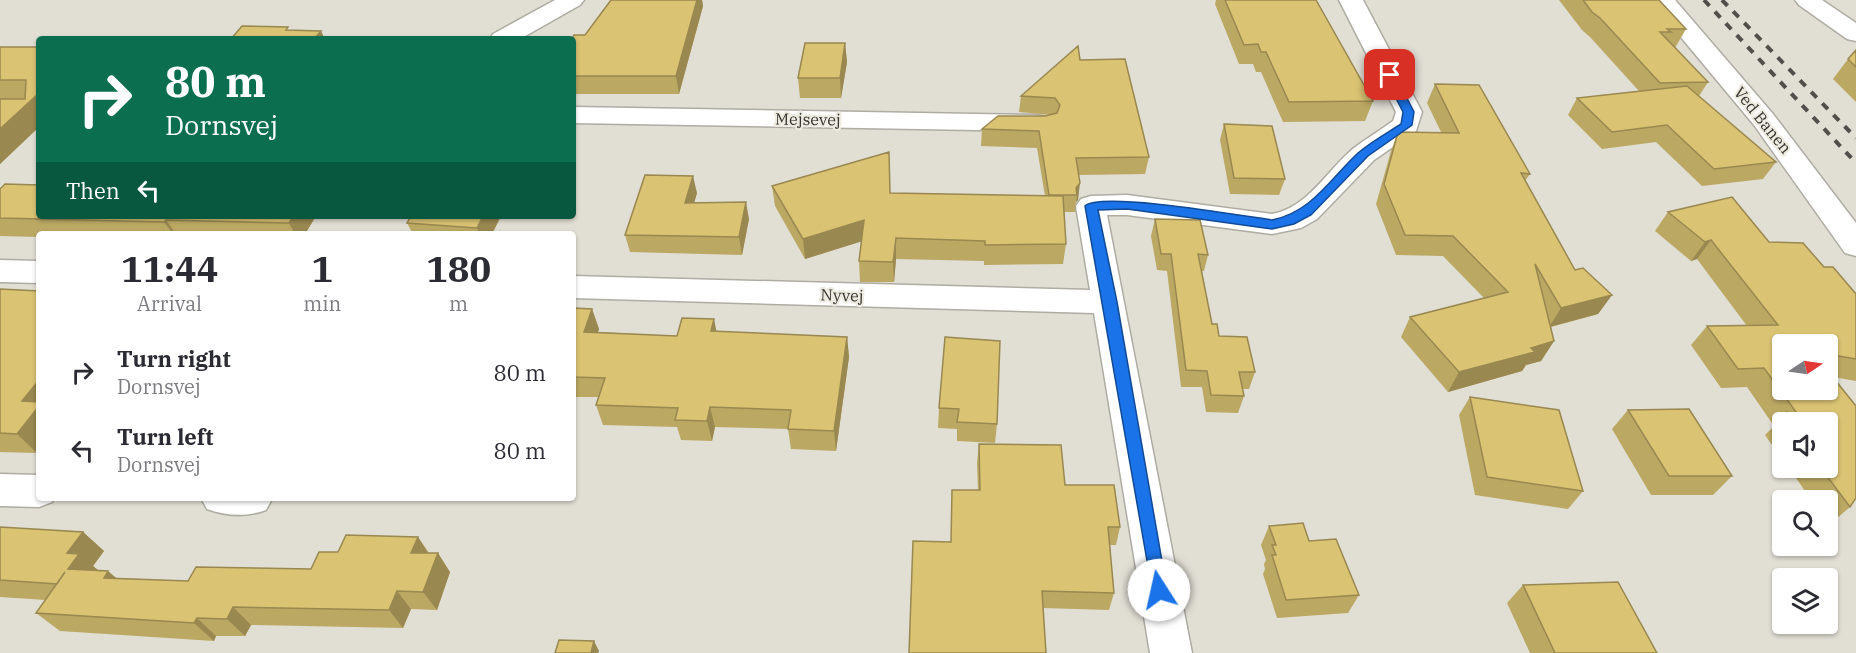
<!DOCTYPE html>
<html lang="en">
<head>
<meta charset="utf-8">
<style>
  body { margin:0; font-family:"IBM Plex Serif",serif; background:#f7f7f7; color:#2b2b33; height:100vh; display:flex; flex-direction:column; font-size:22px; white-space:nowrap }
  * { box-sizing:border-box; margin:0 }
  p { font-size:20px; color:#7c7c81 }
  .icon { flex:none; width:33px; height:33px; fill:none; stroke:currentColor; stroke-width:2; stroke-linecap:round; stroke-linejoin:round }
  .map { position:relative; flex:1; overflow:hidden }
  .drawer { position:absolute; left:36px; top:231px; width:540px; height:270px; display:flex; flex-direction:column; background:#fff; border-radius:6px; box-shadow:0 2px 4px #0004 }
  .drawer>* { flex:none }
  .guide { position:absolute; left:36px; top:36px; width:540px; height:183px; border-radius:6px; box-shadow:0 2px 4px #0004; background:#0b6e4f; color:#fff; overflow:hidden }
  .needle { width:39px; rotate:77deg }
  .fabs { position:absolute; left:1772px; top:334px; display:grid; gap:12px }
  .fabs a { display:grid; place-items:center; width:66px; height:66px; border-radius:6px; background:#fff; box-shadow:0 2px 4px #0004; font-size:30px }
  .pin { position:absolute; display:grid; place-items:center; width:51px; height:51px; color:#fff; margin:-26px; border-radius:12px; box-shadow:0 3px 9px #0006 }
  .me { position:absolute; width:66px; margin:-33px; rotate:350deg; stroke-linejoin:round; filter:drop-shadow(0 0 4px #0008) }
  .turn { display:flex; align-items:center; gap:21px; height:126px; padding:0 30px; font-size:27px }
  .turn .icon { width:78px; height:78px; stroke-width:2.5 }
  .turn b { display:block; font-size:42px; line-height:51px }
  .then { display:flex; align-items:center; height:57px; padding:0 30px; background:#0003; gap:12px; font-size:22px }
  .eta { display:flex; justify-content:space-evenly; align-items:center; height:102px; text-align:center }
  .eta b { font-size:36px; font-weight:700; line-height:42px }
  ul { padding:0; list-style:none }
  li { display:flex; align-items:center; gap:18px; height:78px; padding:0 30px }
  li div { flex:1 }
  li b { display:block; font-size:22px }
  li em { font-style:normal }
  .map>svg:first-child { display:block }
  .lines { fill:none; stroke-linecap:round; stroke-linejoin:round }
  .minor-casing { stroke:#aeaca3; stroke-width:3 }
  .minor { fill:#fff; fill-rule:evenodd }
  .rail { stroke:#504f4a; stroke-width:4; stroke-dasharray:8 8; stroke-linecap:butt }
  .wall { fill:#bba863; fill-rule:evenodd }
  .shaded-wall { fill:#998850 }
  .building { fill:#dac373; stroke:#998850; stroke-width:1.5 }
  .route { fill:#1a73e8; stroke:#114b97; stroke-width:1.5 }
  .labels { text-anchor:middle; stroke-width:4.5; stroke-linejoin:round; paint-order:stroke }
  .street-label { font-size:16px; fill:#363531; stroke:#eeebe1 }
</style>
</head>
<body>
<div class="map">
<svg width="1856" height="653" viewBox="0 0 1856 653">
  <rect width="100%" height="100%" fill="#e1ded4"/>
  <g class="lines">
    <defs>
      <path id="minor" d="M555,0H584L580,5L520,39H490L493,34Z
        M1339,0H1363L1422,112L1416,131L1374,160L1317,219L1301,228L1272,234L1127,215H1107L1192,653H1150L1094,313L573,298V276L1090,290L1076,206L1081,199L1091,196L1127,195L1272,214C1308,208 1328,169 1354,148C1367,138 1381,130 1393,121L1396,112Z
        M1650,0H1675L1773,114L1856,223V256L1845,253L1754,125Z
        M1795,0H1822L1856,23V41L1847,39L1799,5Z
        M573,107L1036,115L1046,117L1049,123L1046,129L1036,131L573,123Z
        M0,260L39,261V283L0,282Z
        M0,474L39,475V498H54L52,502L39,507L0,506Z
        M201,498H272V499L266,510C247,517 226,516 207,509Z"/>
    </defs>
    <!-- minor casing -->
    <use href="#minor" class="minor-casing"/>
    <!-- minor -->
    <use href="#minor" class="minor"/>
    <!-- rail -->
    <path class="rail" d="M1704,0L1856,163
      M1722,0L1856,138"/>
  </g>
  <!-- wall -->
  <path class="wall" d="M611,0H702L703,6L679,94H573V39L585,35Z
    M1216,0H1316L1373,101L1365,121L1283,122L1261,72H1256L1253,64H1239L1215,4Z
    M1559,0H1659L1686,29L1675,48L1708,82L1699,96L1776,162L1763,179L1702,186L1656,142L1602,149L1568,115L1577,98L1639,91L1590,37L1582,30Z
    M845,43L847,62L841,98H800L798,78Z
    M0,47H39V127L0,164Z
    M1856,50V102L1833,79L1848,59Z
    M1080,60L1149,157L1145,174L1079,175L1078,200L1076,202L1075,212H1064L1066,244L1063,264L984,265V261L896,259L894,282H860L859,261L862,241L805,259L775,206L772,186L891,193L1045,196L1037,148L981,146L982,129L1051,115L1019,112L1021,96Z
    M1435,84L1530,174L1525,181L1575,270L1612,295L1598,314L1551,327L1554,341L1541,361L1526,365L1522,371L1448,392L1401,337L1410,317L1484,298L1443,256L1396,255L1376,204L1391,151L1398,132H1441L1427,103Z
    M1224,124L1285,179L1279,195L1230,194L1220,140Z
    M0,189L39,216H316L305,234H39V237L0,236Z
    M697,193L694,203L749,219L742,255L630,252L625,235Z
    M1668,212L1769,242L1824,267L1856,294V381L1833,377L1850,507L1829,525L1827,522V501H1812L1789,468H1827V423H1782V459L1765,435L1774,426L1747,387L1721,388L1691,345L1707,326H1747L1697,259L1691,261L1655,231ZM1827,345V390H1782Z
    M397,216H501L492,234H413L407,223L411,216Z
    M1155,219L1208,255L1204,271H1202L1212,324L1219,336L1255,372L1249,389H1242L1244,396L1238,413L1206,412L1202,387H1181L1167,271L1157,270L1151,236Z
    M0,289L37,453L0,452Z
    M573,308L592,309L599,329L598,332L677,336L717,332L847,337L849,357L836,451L791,449L788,429L715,427L712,441L681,440L677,427L603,425L596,405L598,397H573Z
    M945,337L997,424L995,443L957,441V429L938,428L939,408Z
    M1470,397L1583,491L1568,509L1475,495L1459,415Z
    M1628,410L1732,476L1713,495H1651L1612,429Z
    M979,444L1065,485L1120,527L1116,545H1110L1114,593L1109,610L1043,608L950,542L978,490L977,463Z
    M1269,526L1309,541L1359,595L1348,613L1277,618L1263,574L1265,569L1264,564L1266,560L1261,545Z
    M0,527L83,532L104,551L93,566L98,570L117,578L188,581L311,569L338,552L418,537L429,553L450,572L437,610L411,609L403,628L251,625L245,636H216L214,641L60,631L36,613L46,600L0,597Z
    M1523,585L1657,653H1530L1507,603Z"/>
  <!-- shaded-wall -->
  <path class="shaded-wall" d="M697,0H702L703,6L679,94L676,76Z
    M321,31L325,39H314Z
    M845,43L847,62L841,98L840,78Z
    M39,93V127L0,164V129Z
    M693,176L697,193L689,220L685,203Z
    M1080,183L1078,200L1076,202L1077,195L1076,188Z
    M746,202L749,219L742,255L739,237Z
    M293,216H316L305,234H295L289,223Z
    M483,216H501L492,234H479L477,228Z
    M166,220L176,234H173L164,222Z
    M864,220L866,240L805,259L803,239Z
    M896,238V259L894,282L893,262Z
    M1711,240L1697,259L1691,261L1705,242Z
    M1612,295L1598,314L1549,327L1561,308Z
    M592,309L599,329L591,352L584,332Z
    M714,319L718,339L711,331Z
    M847,337L849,357L836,451L834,431Z
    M1554,341L1541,361L1526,365L1522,371L1448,392L1459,372L1531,348Z
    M39,380V451L37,453L17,434L22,401Z
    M710,407L715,427L712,441L707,421Z
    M83,532L104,551L93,566L100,572L68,569L67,553Z
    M418,537L430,556L411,553Z
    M438,553L450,572L437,610L423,592Z
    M108,571L129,589L104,578Z
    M397,591L411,609L403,628L389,610Z
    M233,607L251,625L245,636L227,619Z
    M197,618L216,636L214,641L194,623Z
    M594,641L599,651L598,653H591Z"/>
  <!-- building -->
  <path class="building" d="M611,0H697L676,76H573V39H572L574,35H585Z
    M1225,0H1316L1373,101L1289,102L1266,52H1261L1258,44L1244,45Z
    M1583,0H1659L1686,29H1667L1671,32H1660L1708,82L1660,83L1600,18L1592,12Z
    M242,26L288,27L286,30L321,31L314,39H231Z
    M805,43H845L840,78H798Z
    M1078,46L1080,60L1125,59L1149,157L1076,158L1080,183L1076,188L1077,195H1049L1039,131L982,129L998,116H1045L1057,113L1060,105L1055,98L1021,96Z
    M0,47H39V93L0,129V99H25L26,80H0Z
    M1856,50V67L1848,59Z
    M1435,84L1479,85L1530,174L1521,173L1575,270L1583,268L1612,295L1561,308L1535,264L1554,341L1531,348L1535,352L1459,372L1410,317L1508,292L1453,236L1405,235L1384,184L1398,132L1459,133Z
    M1687,86L1776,162L1714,169L1667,125L1612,132L1577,98Z
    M1224,124L1272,126L1285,179L1234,178Z
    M889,152L890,193L1063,196L1066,244L985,245V241L896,238L893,262L859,261L864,220L803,239L772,186Z
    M645,175L693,176L685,203L746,202L739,237L625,235Z
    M5,184L39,185V216H293L289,223L166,220L164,222L0,218V189Z
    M1732,197L1769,242L1803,243L1824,267H1833L1856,294V359L1827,354V345H1782V390H1827V370L1856,406V498L1850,507L1821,468H1827V423H1804L1764,368L1738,369L1707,326L1778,325L1711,240L1705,242L1668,212Z
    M411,216H483L477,228L407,223Z
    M1155,219L1200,220L1208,255L1198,254L1212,324H1217L1219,336L1247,337L1255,372H1239L1244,396L1211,395L1207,371L1186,370L1171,254H1161Z
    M0,289L39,291V380L22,401L39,402V406L17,434L0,433Z
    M573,308L592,309L584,332L677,336L682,318L714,319L711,331L847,337L834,431L788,429L791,410L710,407L707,421L675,420L678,408L596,405L605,378L573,377Z
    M945,337L1000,341L997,424L957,422L959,409L939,408Z
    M1827,357L1835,367H1827Z
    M1470,397L1559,410L1583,491L1487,477Z
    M1689,409L1732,476H1669L1628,410Z
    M1787,412L1802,423H1788L1783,416Z
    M979,444L1061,445L1065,485H1114L1120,527H1108L1114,593L1042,591L1046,653H909L913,541L951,542L952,490H980Z
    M1303,523L1309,541L1336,539L1359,595L1286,600L1272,555H1276L1272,545H1276L1269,526Z
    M0,527L83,532L67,553L79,554L68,569L108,571L104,578L188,581L196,567L311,569L319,552H338L346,535L418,537L411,553H438L423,592L397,591L389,610L233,607L227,619L197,618L194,623L36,613L65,572L57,584L0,580Z
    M1618,582L1657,653H1555L1523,585Z
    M559,640L594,641L591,653H555Z"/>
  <!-- route -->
  <path class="route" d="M1390,71L1395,75L1414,112L1412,125L1368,156L1311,215L1294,224L1272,229L1127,209L1098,210L1117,302L1167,590L1165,595L1159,597L1153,595L1085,206C1100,191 1244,216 1272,220C1312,212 1330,179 1358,153C1371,142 1387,133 1401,124L1403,112L1384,75Z"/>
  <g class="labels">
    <!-- street labels -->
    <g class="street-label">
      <text transform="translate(808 119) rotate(1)" y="6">Mejsevej</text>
      <text transform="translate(1763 120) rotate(51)" y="6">Ved Banen</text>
      <text transform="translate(842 295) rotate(2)" y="6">Nyvej</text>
    </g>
  </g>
</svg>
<div class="fabs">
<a><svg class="needle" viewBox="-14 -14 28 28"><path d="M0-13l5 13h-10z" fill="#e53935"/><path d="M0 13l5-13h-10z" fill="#7c7c81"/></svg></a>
<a><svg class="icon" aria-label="sound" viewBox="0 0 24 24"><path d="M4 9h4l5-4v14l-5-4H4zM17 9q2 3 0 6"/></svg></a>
<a><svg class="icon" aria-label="search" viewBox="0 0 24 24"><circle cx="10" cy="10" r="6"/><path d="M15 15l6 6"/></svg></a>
<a><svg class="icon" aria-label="layers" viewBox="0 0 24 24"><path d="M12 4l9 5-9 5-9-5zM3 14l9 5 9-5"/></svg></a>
</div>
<div class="pin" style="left:1390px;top:75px;background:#d93025"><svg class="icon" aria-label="arrive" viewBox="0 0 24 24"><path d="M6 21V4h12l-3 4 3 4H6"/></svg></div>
<svg class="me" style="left:1159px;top:590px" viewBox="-20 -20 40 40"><circle r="19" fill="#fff"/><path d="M0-13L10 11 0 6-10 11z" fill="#1a73e8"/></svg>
<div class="guide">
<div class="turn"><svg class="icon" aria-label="right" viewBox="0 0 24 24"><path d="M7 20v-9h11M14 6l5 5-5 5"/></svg><div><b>80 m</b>Dornsvej</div></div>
<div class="then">Then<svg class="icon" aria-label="left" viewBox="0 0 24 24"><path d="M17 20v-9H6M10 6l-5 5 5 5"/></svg></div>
</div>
<section class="drawer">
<div class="eta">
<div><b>11:44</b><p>Arrival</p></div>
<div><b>1</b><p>min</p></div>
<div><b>180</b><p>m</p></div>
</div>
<ul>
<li><svg class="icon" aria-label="right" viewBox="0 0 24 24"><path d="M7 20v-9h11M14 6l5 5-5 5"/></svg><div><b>Turn right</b><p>Dornsvej</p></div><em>80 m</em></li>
<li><svg class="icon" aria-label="left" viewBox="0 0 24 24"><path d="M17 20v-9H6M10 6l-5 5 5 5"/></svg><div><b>Turn left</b><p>Dornsvej</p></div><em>80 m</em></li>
</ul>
</section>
</div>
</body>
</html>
